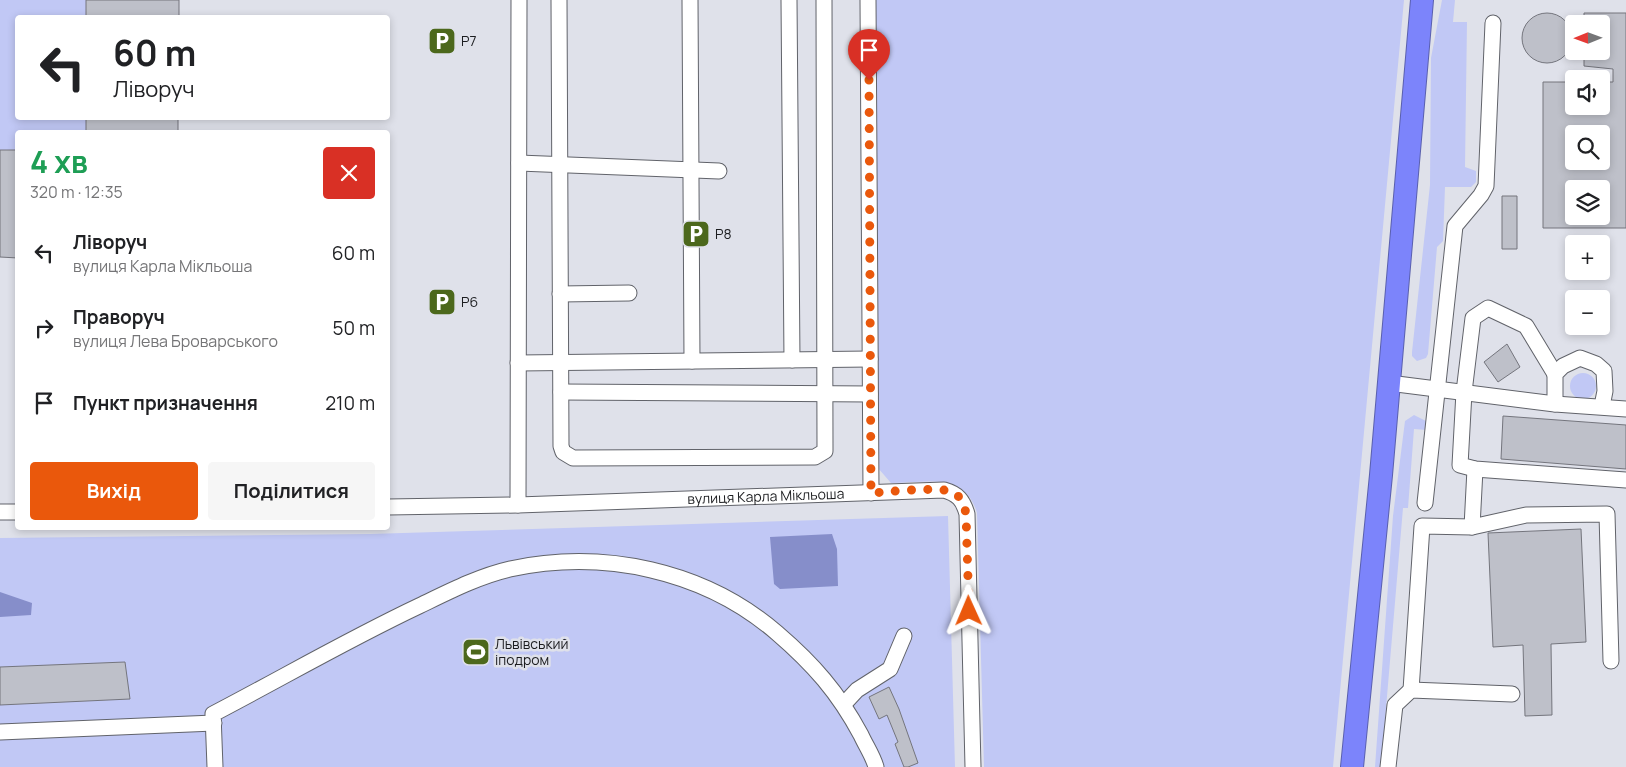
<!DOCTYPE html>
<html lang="uk">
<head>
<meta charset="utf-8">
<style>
  body { margin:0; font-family:Manrope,sans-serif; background:#f6f6f6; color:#202124; height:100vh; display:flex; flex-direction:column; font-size:19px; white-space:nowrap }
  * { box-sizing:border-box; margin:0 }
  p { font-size:16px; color:#757577 }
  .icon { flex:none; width:28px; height:28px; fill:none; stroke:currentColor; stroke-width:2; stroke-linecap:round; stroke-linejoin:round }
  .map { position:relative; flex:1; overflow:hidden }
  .sheet { position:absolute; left:15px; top:130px; width:375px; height:400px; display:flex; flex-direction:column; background:#fff; border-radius:5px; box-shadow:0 2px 8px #0003 }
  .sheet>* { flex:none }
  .banner { position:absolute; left:15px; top:15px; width:375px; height:105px; border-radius:5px; box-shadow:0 2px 8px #0003; background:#fff; color:#202124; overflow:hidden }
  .needle { width:32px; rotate:269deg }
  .tools { position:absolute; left:1565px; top:15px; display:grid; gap:10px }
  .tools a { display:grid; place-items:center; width:45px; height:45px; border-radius:5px; background:#fff; box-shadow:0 2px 8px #0003; font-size:25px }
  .pin { position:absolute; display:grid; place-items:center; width:42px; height:42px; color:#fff; margin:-51px -21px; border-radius:50% 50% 50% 0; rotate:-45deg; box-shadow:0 0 5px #0007 }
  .pin .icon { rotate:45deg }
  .me { position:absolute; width:55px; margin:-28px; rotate:359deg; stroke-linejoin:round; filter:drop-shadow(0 0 4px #0008) }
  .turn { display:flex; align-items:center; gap:18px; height:105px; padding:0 15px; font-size:22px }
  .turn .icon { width:65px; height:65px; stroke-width:2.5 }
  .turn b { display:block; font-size:35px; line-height:42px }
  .round { display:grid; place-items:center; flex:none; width:52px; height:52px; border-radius:5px; background:#f6f6f6 }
  .summary { display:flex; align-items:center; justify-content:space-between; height:85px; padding:0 15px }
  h1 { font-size:30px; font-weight:700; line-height:38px; color:#1e9e55 }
  .primary-button { display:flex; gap:10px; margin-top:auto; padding:10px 15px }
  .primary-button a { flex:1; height:58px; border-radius:5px; background:#ea580c; color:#fff; font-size:20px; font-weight:700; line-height:58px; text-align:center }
  .primary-button a+a { background:#f6f6f6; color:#202124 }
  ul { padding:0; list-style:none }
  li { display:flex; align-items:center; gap:15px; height:75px; padding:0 15px }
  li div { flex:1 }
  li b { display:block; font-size:19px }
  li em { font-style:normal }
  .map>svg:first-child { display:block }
  .green { fill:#c1c8f5 }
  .water { fill:#868eca }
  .building { fill:#bec0c9; stroke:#74757d; fill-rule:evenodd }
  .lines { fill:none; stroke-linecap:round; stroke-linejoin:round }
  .minor-casing { stroke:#61636a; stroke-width:17 }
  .highway-casing { stroke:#5a60ae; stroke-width:24 }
  .minor { stroke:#fff; stroke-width:15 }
  .highway { stroke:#7c84fb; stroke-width:22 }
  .route { stroke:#ea580c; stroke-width:9; stroke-dasharray:0 16.2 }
  .labels { text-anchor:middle; stroke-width:5; stroke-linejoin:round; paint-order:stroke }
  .poi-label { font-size:14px; fill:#1c1d20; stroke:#dfe1ea; text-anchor:start }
  .street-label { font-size:14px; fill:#1c1d20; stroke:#dfe1ea }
</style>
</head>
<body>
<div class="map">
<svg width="1626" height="767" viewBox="0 0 1626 767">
  <rect width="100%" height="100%" fill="#dfe1ea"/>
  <!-- green -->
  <path class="green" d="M0,0H86V17L18,18V118H86V132H18L17,150H0Z
    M876,0H1404L1333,767H984L977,513C965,471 926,483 891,483L878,468Z
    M1442,0H1455L1453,22H1467L1465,167L1476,171V182L1471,187H1445L1443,241L1437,247L1428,354L1426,358L1417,361L1412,356V352L1430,185L1431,58Z
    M1570 386a13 13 0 1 1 26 0a13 13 0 1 1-26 0Z
    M1414,415L1426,421L1427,430L1414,429L1408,508H1403L1381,767H1375L1393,516L1405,421Z
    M948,516L955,767H0V538L370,534Z"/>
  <!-- water -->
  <path class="water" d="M832,534L837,549L838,586L780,589L774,584L770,537Z
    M0,592L32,603L31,615L0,617Z"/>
  <!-- building -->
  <path class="building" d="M86,0H179V18H86Z
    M1522 38a25 25 0 1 1 50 0a25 25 0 1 1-50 0Z
    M1584,13H1626V228H1543V82H1574V106H1601V82H1613V69L1584,66V51H1601V24H1584ZM1574,134H1601V161H1574ZM1574,189H1601V216H1574Z
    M86,118H178V132H86Z
    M0,150H18V258L0,257Z
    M1502,196H1517V249H1502Z
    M1507,344L1520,367L1498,382L1484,362Z
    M1503,416L1626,425V469L1501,459Z
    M1581,529L1586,642L1551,644L1552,715L1525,716L1523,645L1493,647L1488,533Z
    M125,662L130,699L0,705V667Z
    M889,687L899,709L918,763L908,767H904L895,744L898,742L887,715L879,719L869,697Z"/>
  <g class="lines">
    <defs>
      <g id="minor">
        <path d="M559,0L561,446L563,452L573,458L815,457L825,451L824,0"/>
        <path d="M690,0L692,361"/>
        <path d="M789,0L792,360"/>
        <path d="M868,0L871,493"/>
        <path d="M519,163L719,171"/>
        <path d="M560,294L629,293"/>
        <path d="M518,363L870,359"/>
        <path d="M1555,374L1526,326L1488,308L1473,318L1464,392L1460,465L1475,469L1626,480"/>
        <path d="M1389,383L1555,404L1626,409"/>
        <path d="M561,392L870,394"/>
        <path d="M1555,404V374L1563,366L1580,358L1596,364L1604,371L1605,391L1602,406"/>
        <path d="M1425,503L1455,226L1481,195L1486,186L1493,23"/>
        <path d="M518,505L519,0"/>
        <path id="s1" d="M388,507L518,505L944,490C958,494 963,500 967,514L973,767"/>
        <path d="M0,512H18"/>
        <path d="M1472,527L1475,469"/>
        <path d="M1411,690L1422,526L1472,527L1526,515L1607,514L1611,661"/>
        <path d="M844,704L857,690L890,669L904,636"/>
        <path d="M0,732L214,723"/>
        <path d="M215,767L213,714C282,678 349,639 419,606C448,592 479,576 510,569C603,549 704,570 777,633C813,664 838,692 861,735C866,746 873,756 876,767"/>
        <path d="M1388,767L1395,705L1411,690L1512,694"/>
      </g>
      <path id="highway" d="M1352,767L1381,475L1422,0"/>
    </defs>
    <!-- minor casing -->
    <use href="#minor" class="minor-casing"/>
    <!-- highway casing -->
    <use href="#highway" class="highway-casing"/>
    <!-- minor -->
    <use href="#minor" class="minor"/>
    <!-- highway -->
    <use href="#highway" class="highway"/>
  </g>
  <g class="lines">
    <!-- route -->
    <path class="route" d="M869,80L871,493C888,492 939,486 952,492C962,497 964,504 966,514L969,611"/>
  </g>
  <!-- icons -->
  <defs>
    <symbol id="parking-square" viewBox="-11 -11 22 22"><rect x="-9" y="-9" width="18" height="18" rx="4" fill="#4c681c" stroke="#dfe1ea"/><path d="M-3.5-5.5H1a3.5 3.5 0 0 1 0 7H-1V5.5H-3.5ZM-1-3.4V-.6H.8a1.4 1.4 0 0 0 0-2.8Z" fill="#fff"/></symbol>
    <symbol id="stadium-square" viewBox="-11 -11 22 22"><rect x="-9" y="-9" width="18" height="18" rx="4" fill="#4c681c" stroke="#dfe1ea"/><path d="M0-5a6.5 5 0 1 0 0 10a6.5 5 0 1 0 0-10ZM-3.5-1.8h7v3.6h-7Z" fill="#fff"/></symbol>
  </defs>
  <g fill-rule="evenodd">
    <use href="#parking-square" x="426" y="25" width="32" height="32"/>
    <use href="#parking-square" x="680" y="218" width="32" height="32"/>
    <use href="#parking-square" x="426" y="286" width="32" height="32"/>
    <use href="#stadium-square" x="460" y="636" width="32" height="32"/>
  </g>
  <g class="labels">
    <!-- poi labels -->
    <g class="poi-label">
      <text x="461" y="46">P7</text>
      <text x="715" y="239">P8</text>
      <text x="461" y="307">P6</text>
      <text x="495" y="649">Львівський<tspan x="495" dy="16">іподром</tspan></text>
    </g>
    <!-- street labels -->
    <g class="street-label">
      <text dy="5" stroke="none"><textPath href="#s1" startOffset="378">вулиця Карла Мікльоша</textPath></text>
    </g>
  </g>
</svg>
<div class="tools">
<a><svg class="needle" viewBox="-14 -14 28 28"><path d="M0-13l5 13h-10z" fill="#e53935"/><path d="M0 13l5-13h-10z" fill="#757577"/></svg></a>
<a><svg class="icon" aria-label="sound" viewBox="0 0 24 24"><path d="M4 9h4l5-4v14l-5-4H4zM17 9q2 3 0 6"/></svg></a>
<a><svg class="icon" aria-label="search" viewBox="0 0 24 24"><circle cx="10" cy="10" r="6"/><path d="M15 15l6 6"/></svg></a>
<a><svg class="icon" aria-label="layers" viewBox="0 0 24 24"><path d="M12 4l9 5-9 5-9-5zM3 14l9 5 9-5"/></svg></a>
<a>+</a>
<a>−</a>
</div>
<div class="pin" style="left:869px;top:80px;background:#d93025"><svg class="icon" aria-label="arrive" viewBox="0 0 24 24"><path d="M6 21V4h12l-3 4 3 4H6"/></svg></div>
<svg class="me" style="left:969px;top:611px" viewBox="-20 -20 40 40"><path d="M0-17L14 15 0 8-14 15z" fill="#ea580c" stroke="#fff" stroke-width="4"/></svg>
<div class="banner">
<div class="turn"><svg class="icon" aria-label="left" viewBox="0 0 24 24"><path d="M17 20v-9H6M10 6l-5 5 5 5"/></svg><div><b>60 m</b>Ліворуч</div></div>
</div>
<section class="sheet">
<div class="summary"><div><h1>4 хв</h1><p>320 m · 12:35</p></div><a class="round" style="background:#d93025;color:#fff"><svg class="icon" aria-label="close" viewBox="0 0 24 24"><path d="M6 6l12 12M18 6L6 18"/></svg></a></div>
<ul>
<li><svg class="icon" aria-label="left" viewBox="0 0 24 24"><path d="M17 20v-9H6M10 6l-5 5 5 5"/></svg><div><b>Ліворуч</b><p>вулиця Карла Мікльоша</p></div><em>60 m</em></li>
<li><svg class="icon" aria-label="right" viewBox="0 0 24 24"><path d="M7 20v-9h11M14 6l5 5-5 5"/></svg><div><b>Праворуч</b><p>вулиця Лева Броварського</p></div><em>50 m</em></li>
<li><svg class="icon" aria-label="arrive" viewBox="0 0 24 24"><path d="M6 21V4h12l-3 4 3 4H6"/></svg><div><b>Пункт призначення</b></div><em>210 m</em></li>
</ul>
<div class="primary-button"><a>Вихід</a><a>Поділитися</a></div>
</section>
</div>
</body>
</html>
